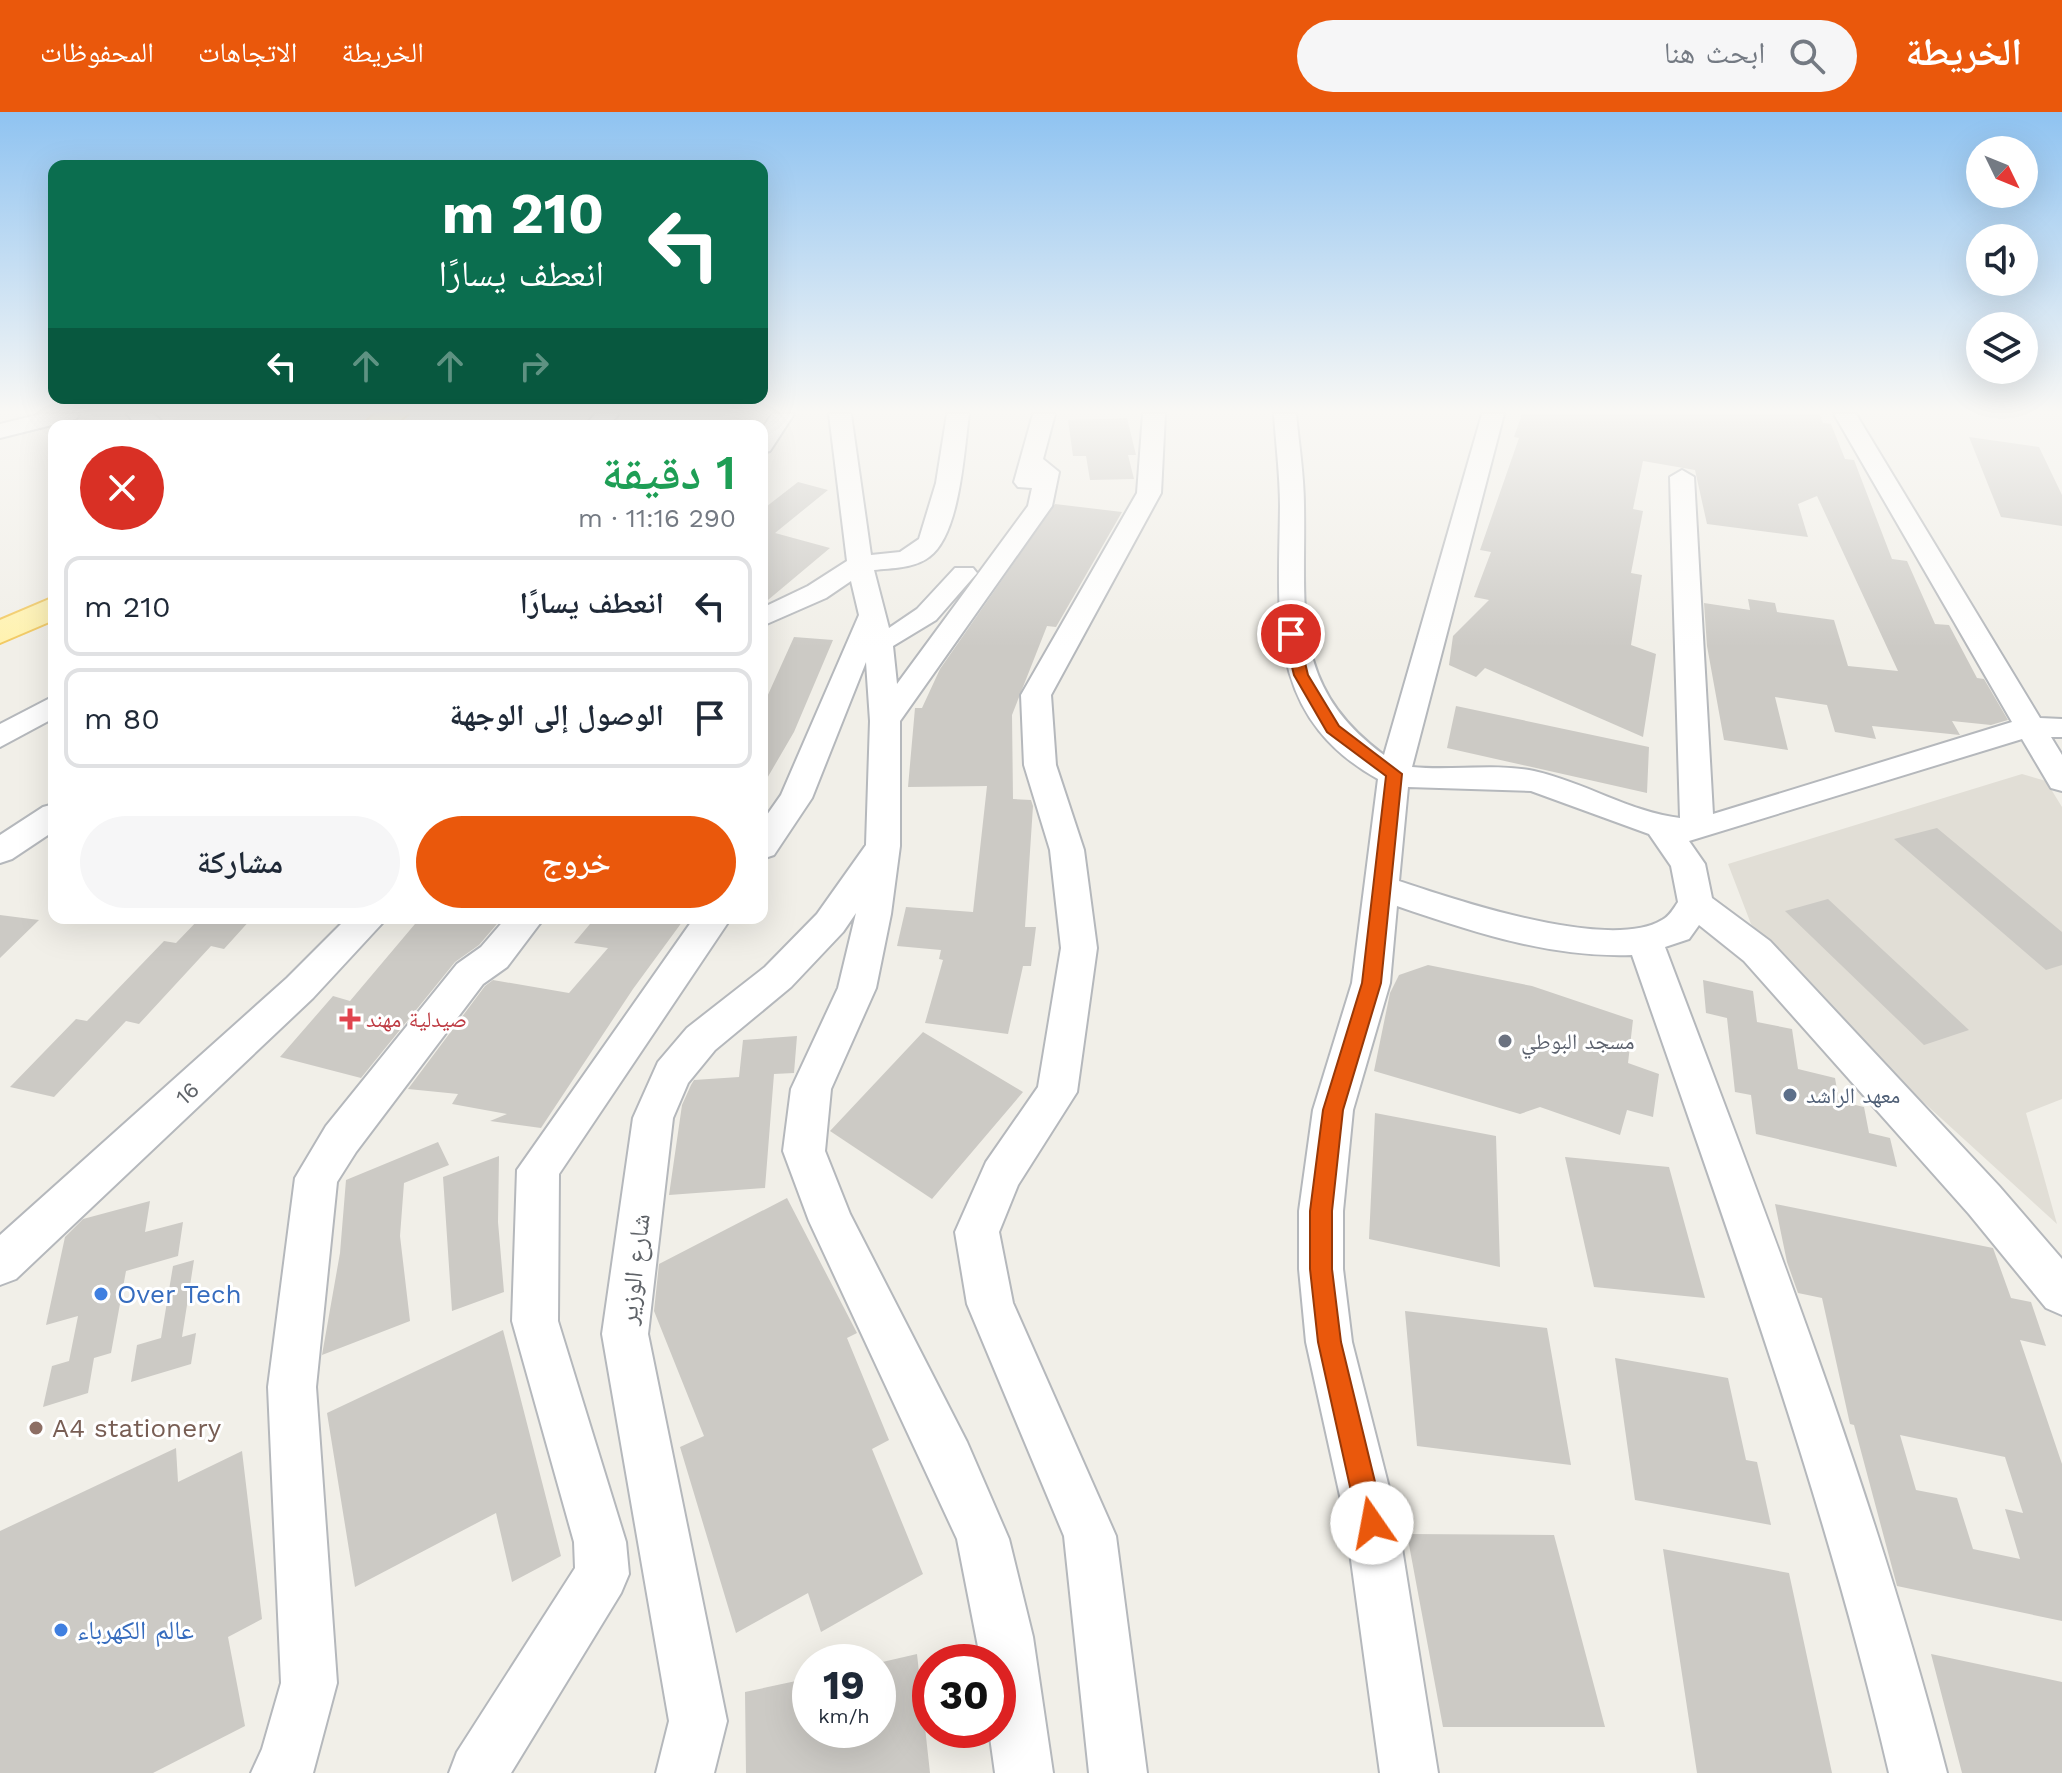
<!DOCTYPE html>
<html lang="ar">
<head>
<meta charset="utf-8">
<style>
  body { margin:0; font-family:"Work Sans","Noto Naskh Arabic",sans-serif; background:#f6f6f7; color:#1f2937; direction:rtl; height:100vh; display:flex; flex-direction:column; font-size:30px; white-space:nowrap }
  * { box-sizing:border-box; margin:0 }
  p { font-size:26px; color:#747a83 }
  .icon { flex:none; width:44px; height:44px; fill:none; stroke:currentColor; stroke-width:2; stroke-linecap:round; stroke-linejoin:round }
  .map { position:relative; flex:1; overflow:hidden; direction:ltr }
  .drawer { position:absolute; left:48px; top:308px; width:720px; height:504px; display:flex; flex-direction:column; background:#fff; border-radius:16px; box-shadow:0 8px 32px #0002; direction:rtl }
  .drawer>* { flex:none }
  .guide { position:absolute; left:48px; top:48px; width:720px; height:244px; border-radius:16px; box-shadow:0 8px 32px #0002; direction:rtl; background:#0b6e4f; color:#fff; overflow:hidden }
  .needle { width:52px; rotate:133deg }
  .controls { position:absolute; left:1966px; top:24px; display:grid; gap:16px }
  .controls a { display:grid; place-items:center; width:72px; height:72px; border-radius:50%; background:#fff; box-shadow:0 8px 32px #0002; font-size:40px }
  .speed { position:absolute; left:792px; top:1532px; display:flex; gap:16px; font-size:40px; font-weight:700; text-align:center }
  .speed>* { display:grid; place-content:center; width:104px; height:104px; border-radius:50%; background:#fff; box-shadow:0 8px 32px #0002; line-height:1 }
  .speed small { font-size:20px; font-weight:400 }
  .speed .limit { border:12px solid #d22; background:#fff; color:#111 }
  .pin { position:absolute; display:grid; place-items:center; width:68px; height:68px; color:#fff; margin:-34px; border:4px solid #fff; border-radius:50%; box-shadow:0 2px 8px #0007 }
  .me { position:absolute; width:88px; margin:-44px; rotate:348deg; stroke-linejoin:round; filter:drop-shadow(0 0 6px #0008) }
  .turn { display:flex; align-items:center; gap:28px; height:168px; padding:0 32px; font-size:36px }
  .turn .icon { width:104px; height:104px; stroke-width:2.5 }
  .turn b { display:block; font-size:56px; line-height:68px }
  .lanes { display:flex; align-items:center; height:76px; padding:0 32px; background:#0003; justify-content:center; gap:40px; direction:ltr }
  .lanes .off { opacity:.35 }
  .round { display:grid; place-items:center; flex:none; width:84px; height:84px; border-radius:42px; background:#f6f6f7 }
  .summary { display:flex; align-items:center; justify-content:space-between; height:136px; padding:0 32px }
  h1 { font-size:48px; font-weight:600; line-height:60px; color:#1e9e55 }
  .cta { display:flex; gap:16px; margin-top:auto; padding:16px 32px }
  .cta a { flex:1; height:92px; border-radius:48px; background:#ea580c; color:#fff; font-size:32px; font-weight:600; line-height:92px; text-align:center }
  .cta a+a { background:#f6f6f7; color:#1f2937 }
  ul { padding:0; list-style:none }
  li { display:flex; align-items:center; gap:24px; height:100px; margin:0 16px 12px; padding:0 16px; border:4px solid #e0e1e3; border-radius:16px }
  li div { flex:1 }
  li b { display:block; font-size:30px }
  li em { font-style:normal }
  header { display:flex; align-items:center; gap:48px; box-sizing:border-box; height:112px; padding:0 40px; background:#ea580c; color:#fff }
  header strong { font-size:38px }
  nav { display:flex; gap:44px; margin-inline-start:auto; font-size:28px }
  .search { width:560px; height:72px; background:#f6f6f7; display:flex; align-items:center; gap:20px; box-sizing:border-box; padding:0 28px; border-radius:44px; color:#747a83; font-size:30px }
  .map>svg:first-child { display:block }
  .education { fill:#e1ded6 }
  .building { fill:#cccac5; fill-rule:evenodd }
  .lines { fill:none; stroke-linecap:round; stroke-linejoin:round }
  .minor-casing { stroke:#b5b8bc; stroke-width:4 }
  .major-casing { stroke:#f2c960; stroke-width:4 }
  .minor { fill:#fff; fill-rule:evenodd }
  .major { fill:#fff2af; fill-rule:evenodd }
  .route { fill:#ea580c; stroke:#983908; stroke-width:2 }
  .health-dot { fill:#e0444e; stroke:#fff; stroke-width:3 }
  .worship-dot { fill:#6b7280; stroke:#fff; stroke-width:3 }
  .service-dot { fill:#5c6f8a; stroke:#fff; stroke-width:3 }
  .shop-dot { fill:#3f7fe0; stroke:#fff; stroke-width:3 }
  .education-dot { fill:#8d6e63; stroke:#fff; stroke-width:3 }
  .labels { text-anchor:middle; stroke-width:6; stroke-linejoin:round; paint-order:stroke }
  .health-label { font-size:22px; fill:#be3a42; stroke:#fff; text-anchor:start }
  .worship-label { font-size:22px; fill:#5b616d; stroke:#fff; text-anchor:start }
  .street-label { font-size:22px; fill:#5f6368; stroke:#fff }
  .service-label { font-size:22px; fill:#4e5e75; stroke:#fff; text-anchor:start }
  .near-street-label { font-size:26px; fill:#5f6368; stroke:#fff }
  .near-shop-label { font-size:26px; fill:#366cbe; stroke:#fff; text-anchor:start }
  .near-education-label { font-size:26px; fill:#785e54; stroke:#fff; text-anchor:start }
</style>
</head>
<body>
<header>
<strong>الخريطة</strong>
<div class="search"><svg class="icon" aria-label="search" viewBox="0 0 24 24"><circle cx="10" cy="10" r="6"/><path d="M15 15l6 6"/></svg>ابحث هنا</div>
<nav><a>الخريطة</a><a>الاتجاهات</a><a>المحفوظات</a></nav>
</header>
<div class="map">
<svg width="2062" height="1661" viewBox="0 0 2062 1661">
  <rect width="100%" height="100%" fill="#f1efe8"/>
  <!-- education -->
  <path class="education" d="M181,302H375L354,314H164Z
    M2022,662L2046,669L2062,695V987L2026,1001L2057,1112L1886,956L1751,812L1728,752Z"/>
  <!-- building -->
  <path class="building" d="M1522,302H1820L1823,311L1831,312L1845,347L1854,348L1892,447L1907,449L1935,512L1949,513L1977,566L1984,567L2008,608L1991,613L1952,609L1960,623L1872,614L1876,627L1835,620L1827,593L1775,585L1788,638L1724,628L1707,534L1704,491L1750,498L1748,487L1775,491L1777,500L1834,508L1848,554L1898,559L1817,384L1798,392L1808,425L1707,412L1695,358L1643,349L1633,397L1643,399L1631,461L1642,463L1631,533L1656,542L1643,625L1485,556L1476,565L1449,553L1453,524L1489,488L1474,485L1491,440L1480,438L1519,326L1514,325Z
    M1127,306L1136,343H1128L1134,367L1090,368L1086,344H1073L1068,308Z
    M1969,325L2039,335L2062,383V414L2001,405Z
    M798,370L828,378L775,421L830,436L762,493V398Z
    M1055,392L1122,400L1056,515L1047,514L1012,603L1013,687L1031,688L1033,694L1025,815H1036L1031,854H1023L1008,922L925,911L943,848L939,847L941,838L897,834L906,795L973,800L987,674L908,675L915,596H922L940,557Z
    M794,525L833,528L794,620L762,675V596Z
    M1456,594L1649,635L1647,681L1447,636Z
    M1937,716L2062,820V853L2046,858L1894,727Z
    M1828,787L1969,918L1924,933L1785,799Z
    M0,803L39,808L0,846Z
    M200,806H252L224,837L211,834L139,912L126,909L54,985L10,975L76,907L87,909L164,829L176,831Z
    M420,806H502L479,833L455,850L361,966L280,945L333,884L350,889Z
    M595,806H685L633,877L541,1016L490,1009L507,1002L452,992L458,982L408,977L485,874L493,868L569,881L608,836L574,831Z
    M1428,853L1532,874L1633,908L1628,951L1659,962L1653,1005L1627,998L1620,1023L1540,995L1520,1002L1374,959L1390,881L1399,863Z
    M1703,868L1753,879L1757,910L1792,917L1798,957L1835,966L1839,989L1864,995L1869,1021L1890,1026L1897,1055L1756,1022L1751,983L1735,980L1727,906L1706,901Z
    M923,920L1023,980L932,1087L830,1019Z
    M797,924L794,961L774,962L765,1076L669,1083L682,993L691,973L694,968L739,965L743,928Z
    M1375,1001L1496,1024L1500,1155L1369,1127Z
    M438,1030L449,1053L404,1071L400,1124L410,1209L322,1243L340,1141L346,1068Z
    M499,1044L498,1110L504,1180L452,1199L443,1065Z
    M1565,1045L1669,1055L1705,1186L1594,1175Z
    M787,1086L857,1221L847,1226L889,1328L872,1337L923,1462L821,1520L808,1481L736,1521L680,1335L704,1324L654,1199L659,1152Z
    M150,1089L145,1120L183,1110L178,1144L126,1159L111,1241L94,1246L88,1281L43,1295L52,1254L69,1249L78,1204L46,1213L65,1125L83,1107Z
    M1775,1092L1993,1136L2011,1186L2031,1190L2046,1234L2020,1228L2062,1352V1509L1897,1474L1854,1313L1850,1312L1822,1186L1798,1181L1787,1150ZM1900,1323L2005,1345L2023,1401L2005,1397L2020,1447L1973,1437L1957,1386L1916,1378Z
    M194,1148L182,1225L196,1221L191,1252L131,1270L137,1233L161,1226L173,1154Z
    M1405,1199L1547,1216L1571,1353L1417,1334Z
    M503,1218L561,1444L512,1470L496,1401L355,1475L327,1301Z
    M1615,1246L1728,1266L1746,1348L1757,1350L1771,1413L1635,1388Z
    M176,1336L178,1370L242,1339L262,1507L228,1525L245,1614L153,1661H0V1419Z
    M1407,1422L1554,1423L1605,1615H1443Z
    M1663,1437L1789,1461L1832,1661H1697Z
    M917,1542L930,1661H746L745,1580L810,1566V1618H878V1551Z
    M1931,1542L2062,1570V1661H1962Z"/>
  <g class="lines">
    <defs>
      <path id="minor" d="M41,302H79L76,307L0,326V312Z
        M127,302H154L162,310L159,314H137Z
        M595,302H619L608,314H585Z
        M772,302H794L770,339L762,341V317Z
        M829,302H851L871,443L900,440L919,427L936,371L947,302H969C964,339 960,423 929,445C915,456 892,456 874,458L889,516L917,497L955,456H973L977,461L936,508L893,534L897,572L1028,394L1032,376L1018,375L1014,370L1033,302H1055L1043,347L1059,360L1052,394L900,609V734L891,802L876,876L831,977L825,1039L850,1102L967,1330L1009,1427L1033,1525L1053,1661H995L989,1618H998V1550H981L957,1427L809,1109L783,1039L791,977L838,876L856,801L843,820L791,875L715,938L688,971L673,1006L648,1222L727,1609L714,1661H656L669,1609L602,1222L633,1006L658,950L687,916L765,855L817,802L866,733L870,609L866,550L812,686L774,743L762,747V710L781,683L859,503L851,469L826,486L762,514V496L808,474L847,449Z
        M1143,302H1165L1161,381L1051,583L1056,653L1084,738L1097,836L1077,980L1018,1073L999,1120L1013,1191L1116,1424L1147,1661H1089L1064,1424L967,1192L955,1120L986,1050L1038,975L1061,836L1050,738L1024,653L1021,583L1137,381Z
        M1274,302H1296C1299,333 1304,363 1304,394C1306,498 1289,573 1384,643L1482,302H1504L1412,655C1452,659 1494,651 1534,659C1584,670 1630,700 1680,706L1670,365L1682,358L1694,365L1713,702L2012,610L1834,302H1856L2040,606L2062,607V625H2051L2062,643V679L2051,676L2022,627L1689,729L1705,752L1712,786L1770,829L1999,1074L2062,1147V1203L2046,1196L1969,1102L1744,849L1699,813L1689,827L1665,835C1768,1108 1874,1378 1947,1661H1889C1824,1382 1726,1114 1632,843C1551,846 1473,820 1397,794L1390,871L1353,998L1343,1099V1157L1352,1230L1398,1411L1438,1661H1380L1346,1411L1306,1230L1299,1157V1099L1313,998L1352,871L1378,667C1265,604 1279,503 1280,394C1280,363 1276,333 1274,302ZM1408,675L1531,679L1649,722L1671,754L1678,790C1674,796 1669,805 1662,808C1609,840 1456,788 1399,769Z
        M54,584V606L0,635V612Z
        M54,692V719L12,747L0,751V723L43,695Z
        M347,806H387L313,886L16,1167L0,1173V1123L287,866Z
        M506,806H544L507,855L483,872L356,1040L337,1070L316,1275L337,1571L313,1661H251L262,1637L281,1571L268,1275L295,1066L326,1014L457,852L481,835Z
        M694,806H731L559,1062L558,1209L626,1430L629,1462L621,1481L511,1661H449L457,1640L575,1456L574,1430L512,1209L517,1058Z"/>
      <path id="major" d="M375,302H408L393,314H361Z
        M54,485V508L0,531V508Z"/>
    </defs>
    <!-- minor casing -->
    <use href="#minor" class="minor-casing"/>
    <!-- major casing -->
    <use href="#major" class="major-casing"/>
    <!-- minor -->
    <use href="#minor" class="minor"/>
    <!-- major -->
    <use href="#major" class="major"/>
  </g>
  <!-- sky -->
  <linearGradient id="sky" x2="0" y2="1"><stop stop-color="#8fc3f1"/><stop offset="0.56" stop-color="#f9f8f5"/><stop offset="1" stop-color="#f9f8f5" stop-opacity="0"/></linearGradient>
  <rect width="2062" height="535" fill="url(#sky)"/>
  <!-- route -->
  <path class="route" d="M1291,518L1298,522L1308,563L1339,614L1402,662L1381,871L1343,998L1332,1099V1157L1341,1230L1385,1411L1381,1420L1372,1424L1362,1420L1358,1411L1318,1230L1310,1157V1099L1323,998L1362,871L1386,664L1327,620L1294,563L1284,522Z"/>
  <!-- markers -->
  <path class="health-dot" d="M346 895h8v8h8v8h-8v8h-8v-8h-8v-8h8z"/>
  <circle class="worship-dot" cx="1505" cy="929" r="8"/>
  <circle class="service-dot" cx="1790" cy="983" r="8"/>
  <g class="shop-dot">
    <circle cx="101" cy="1182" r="8"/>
    <circle cx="61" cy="1518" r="8"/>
  </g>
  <circle class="education-dot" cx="36" cy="1316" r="8"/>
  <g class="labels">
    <!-- health labels -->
    <g class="health-label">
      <text x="366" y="915">صيدلية مهند</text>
    </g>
    <!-- worship labels -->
    <g class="worship-label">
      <text x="1521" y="937">مسجد البوطي</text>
    </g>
    <!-- street labels -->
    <g class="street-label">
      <text transform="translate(187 981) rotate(-43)" y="8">16</text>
    </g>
    <!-- service labels -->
    <g class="service-label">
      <text x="1806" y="991">معهد الراشد</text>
    </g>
    <!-- near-street labels -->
    <g class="near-street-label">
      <text transform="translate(634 1157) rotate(-83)" y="9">شارع الوزير</text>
    </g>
    <!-- near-shop labels -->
    <g class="near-shop-label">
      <text x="117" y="1191">Over Tech</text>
      <text x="77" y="1527">عالم الكهرباء</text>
    </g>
    <!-- near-education labels -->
    <g class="near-education-label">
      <text x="52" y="1325">A4 stationery</text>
    </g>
  </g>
</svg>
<div class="controls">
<a><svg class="needle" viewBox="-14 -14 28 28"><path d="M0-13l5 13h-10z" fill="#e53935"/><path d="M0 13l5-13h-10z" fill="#747a83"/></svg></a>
<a><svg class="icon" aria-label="sound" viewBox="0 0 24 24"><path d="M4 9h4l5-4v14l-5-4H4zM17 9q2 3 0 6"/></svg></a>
<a><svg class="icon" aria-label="layers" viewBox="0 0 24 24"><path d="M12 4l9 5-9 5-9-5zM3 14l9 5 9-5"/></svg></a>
</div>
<div class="speed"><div>19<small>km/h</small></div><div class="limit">30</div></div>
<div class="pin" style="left:1291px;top:522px;background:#d93025"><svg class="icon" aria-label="arrive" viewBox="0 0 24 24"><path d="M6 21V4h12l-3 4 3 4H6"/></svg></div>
<svg class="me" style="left:1372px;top:1411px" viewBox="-20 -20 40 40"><circle r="19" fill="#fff"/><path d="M0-13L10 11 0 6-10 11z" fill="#ea580c"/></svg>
<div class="guide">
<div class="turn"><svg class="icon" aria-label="left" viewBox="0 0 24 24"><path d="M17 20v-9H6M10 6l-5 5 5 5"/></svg><div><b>210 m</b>انعطف يسارًا</div></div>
<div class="lanes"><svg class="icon" aria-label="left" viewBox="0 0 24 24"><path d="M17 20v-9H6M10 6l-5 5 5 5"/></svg><svg class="icon off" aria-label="ahead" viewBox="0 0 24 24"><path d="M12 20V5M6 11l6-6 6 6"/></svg><svg class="icon off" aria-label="ahead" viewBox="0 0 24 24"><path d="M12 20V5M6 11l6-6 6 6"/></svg><svg class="icon off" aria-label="right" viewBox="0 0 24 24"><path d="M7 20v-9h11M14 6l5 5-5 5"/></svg></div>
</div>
<section class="drawer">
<div class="summary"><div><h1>1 دقيقة</h1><p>290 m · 11:16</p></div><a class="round" style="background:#d93025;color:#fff"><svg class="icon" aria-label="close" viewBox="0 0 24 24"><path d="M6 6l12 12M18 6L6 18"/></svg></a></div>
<ul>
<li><svg class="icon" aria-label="left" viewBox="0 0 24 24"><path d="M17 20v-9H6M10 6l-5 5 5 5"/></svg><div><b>انعطف يسارًا</b></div><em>210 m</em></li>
<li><svg class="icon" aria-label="arrive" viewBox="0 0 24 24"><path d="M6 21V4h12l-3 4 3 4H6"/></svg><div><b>الوصول إلى الوجهة</b></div><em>80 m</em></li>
</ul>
<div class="cta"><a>خروج</a><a>مشاركة</a></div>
</section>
</div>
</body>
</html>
